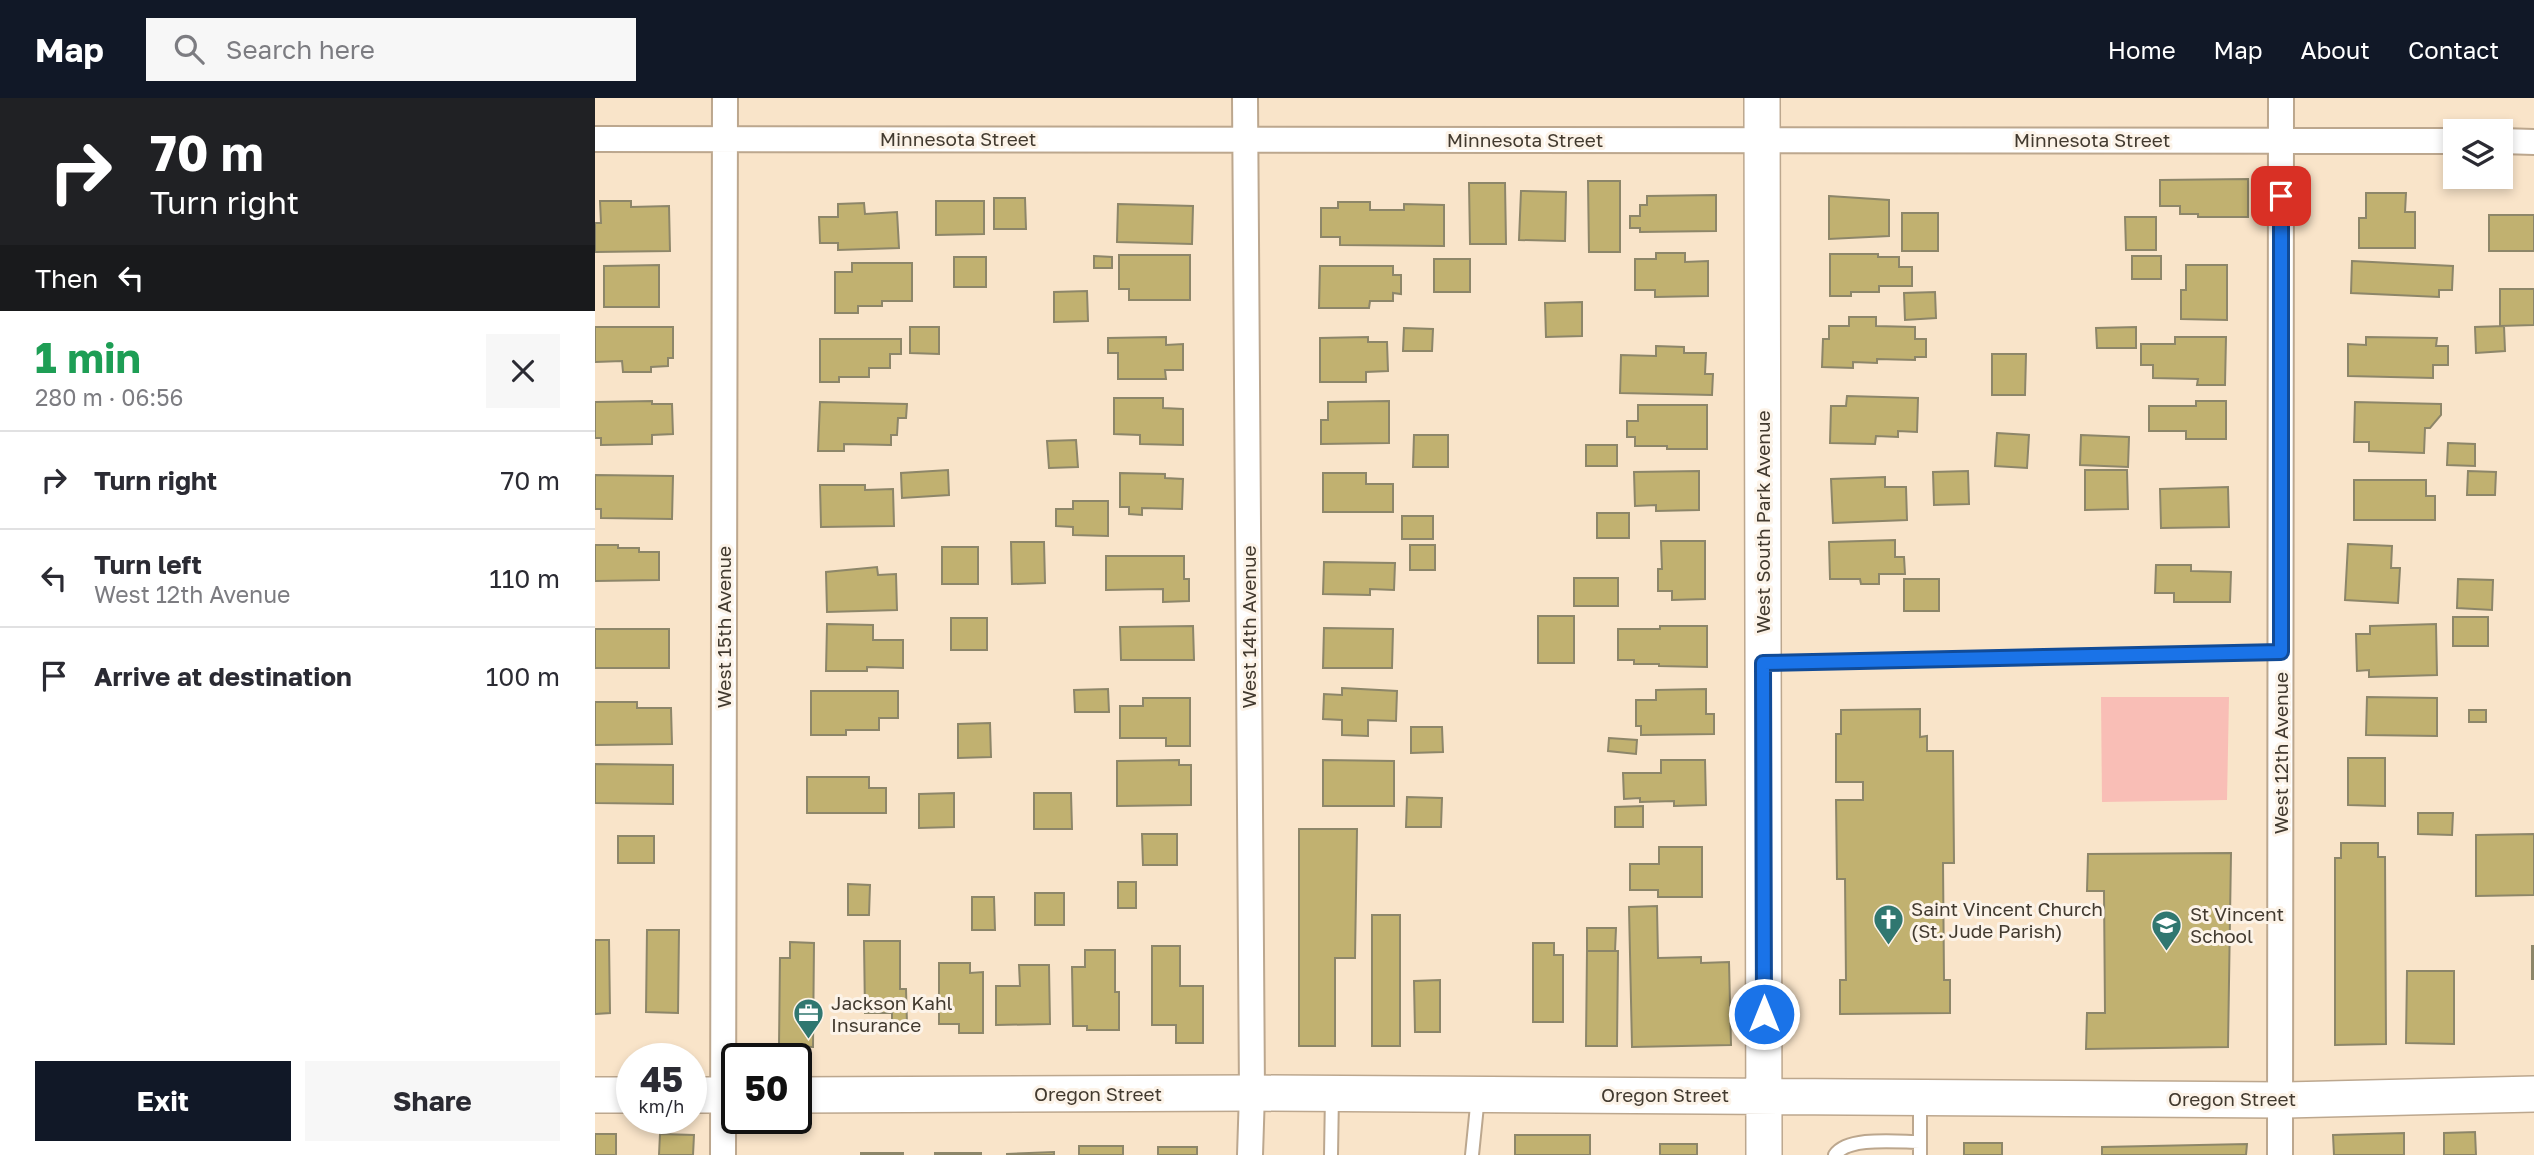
<!DOCTYPE html>
<html lang="en">
<head>
<meta charset="utf-8">
<style>
  body { margin:0; font-family:"Golos Text",sans-serif; background:#f7f7f7; color:#2b2b33; height:100vh; display:flex; flex-direction:column; font-size:26px; white-space:nowrap }
  * { box-sizing:border-box; margin:0 }
  p { font-size:23px; color:#7c7c81 }
  .icon { flex:none; width:38px; height:38px; fill:none; stroke:currentColor; stroke-width:2; stroke-linecap:round; stroke-linejoin:round }
  .map { position:relative; flex:1; overflow:hidden }
  .drawer { display:flex; flex-direction:column; background:#fff; width:595px }
  .drawer>* { flex:none }
  .hud { background:#202124; color:#fff; overflow:hidden }
  .fabs { position:absolute; left:1848px; top:21px; display:grid; gap:14px }
  .fabs a { display:grid; place-items:center; width:70px; height:70px; border-radius:0px; background:#fff; box-shadow:0 4px 10px #0003; font-size:35px }
  .speed { position:absolute; left:21px; top:945px; display:flex; gap:14px; font-size:35px; font-weight:700; text-align:center }
  .speed>* { display:grid; place-content:center; width:91px; height:91px; border-radius:50%; background:#fff; box-shadow:0 4px 10px #0003; line-height:1 }
  .speed small { font-size:18px; font-weight:400 }
  .speed .limit { border:4px solid #111; border-radius:10px; background:#fff; color:#111 }
  .pin { position:absolute; display:grid; place-items:center; width:60px; height:60px; color:#fff; margin:-30px; border-radius:14px; box-shadow:0 4px 10px #0006 }
  .me { position:absolute; width:77px; margin:-38px; rotate:0deg; stroke-linejoin:round; filter:drop-shadow(0 0 5px #0008) }
  .turn { display:flex; align-items:center; gap:24px; height:147px; padding:0 35px; font-size:32px }
  .turn .icon { width:91px; height:91px; stroke-width:2.5 }
  .turn b { display:block; font-size:49px; line-height:60px }
  .then { display:flex; align-items:center; height:66px; padding:0 35px; background:#0003; gap:14px; font-size:26px }
  .round { display:grid; place-items:center; flex:none; width:74px; height:74px; border-radius:0px; background:#f7f7f7 }
  .headline { display:flex; align-items:center; justify-content:space-between; height:119px; padding:0 35px }
  h1 { font-size:42px; font-weight:700; line-height:52px; color:#1e9e55 }
  .cta { display:flex; gap:14px; margin-top:auto; padding:14px 35px }
  .cta a { flex:1; height:80px; border-radius:0px; background:#111827; color:#fff; font-size:28px; font-weight:700; line-height:80px; text-align:center }
  .cta a+a { background:#f7f7f7; color:#2b2b33 }
  ul { padding:0; list-style:none }
  li { display:flex; align-items:center; gap:21px; height:98px; padding:0 35px; border-top:2px solid #e1e1e2 }
  li div { flex:1 }
  li b { display:block; font-size:26px }
  li em { font-style:normal }
  header { display:flex; align-items:center; gap:42px; box-sizing:border-box; height:98px; padding:0 35px; background:#111827; color:#fff }
  header strong { font-size:33px }
  nav { display:flex; gap:38px; margin-inline-start:auto; font-size:24px }
  .search { width:490px; height:63px; background:#f7f7f7; display:flex; align-items:center; gap:18px; box-sizing:border-box; padding:0 24px; border-radius:0px; color:#7c7c81; font-size:26px }
  main { display:flex; flex:1; min-height:0 }
  .map>svg:first-child { display:block }
  .green { fill:#f9beb6 }
  .building { fill:#c1b170; stroke:#8d8669; stroke-width:2 }
  .lines { fill:none; stroke-linecap:round; stroke-linejoin:round }
  .lane-casing { stroke:#bca78e; stroke-width:16 }
  .street-casing { stroke:#bca78e; stroke-width:28 }
  .secondary-casing { stroke:#bca78e; stroke-width:38 }
  .lane { stroke:#fff; stroke-width:12 }
  .street { stroke:#fff; stroke-width:24 }
  .secondary { stroke:#fff; stroke-width:35 }
  .route-casing { stroke:#114b97; stroke-width:18 }
  .route { stroke:#1a73e8; stroke-width:12 }
  .labels { text-anchor:middle; stroke-width:6; stroke-linejoin:round; paint-order:stroke }
  .street-label { font-size:19px; fill:#423a2f; stroke:#fcf3e8 }
  .poi-label { font-size:19px; fill:#423a2f; stroke:#fcf3e8; text-anchor:start }
</style>
</head>
<body>
<header>
<strong>Map</strong>
<div class="search"><svg class="icon" aria-label="search" viewBox="0 0 24 24"><circle cx="10" cy="10" r="6"/><path d="M15 15l6 6"/></svg>Search here</div>
<nav><a>Home</a><a>Map</a><a>About</a><a>Contact</a></nav>
</header>
<main>
<section class="drawer">
<div class="hud">
<div class="turn"><svg class="icon" aria-label="right" viewBox="0 0 24 24"><path d="M7 20v-9h11M14 6l5 5-5 5"/></svg><div><b>70 m</b>Turn right</div></div>
<div class="then">Then<svg class="icon" aria-label="left" viewBox="0 0 24 24"><path d="M17 20v-9H6M10 6l-5 5 5 5"/></svg></div>
</div>
<div class="headline"><div><h1>1 min</h1><p>280 m · 06:56</p></div><a class="round"><svg class="icon" aria-label="close" viewBox="0 0 24 24"><path d="M6 6l12 12M18 6L6 18"/></svg></a></div>
<ul>
<li><svg class="icon" aria-label="right" viewBox="0 0 24 24"><path d="M7 20v-9h11M14 6l5 5-5 5"/></svg><div><b>Turn right</b></div><em>70 m</em></li>
<li><svg class="icon" aria-label="left" viewBox="0 0 24 24"><path d="M17 20v-9H6M10 6l-5 5 5 5"/></svg><div><b>Turn left</b><p>West 12th Avenue</p></div><em>110 m</em></li>
<li><svg class="icon" aria-label="arrive" viewBox="0 0 24 24"><path d="M6 21V4h12l-3 4 3 4H6"/></svg><div><b>Arrive at destination</b></div><em>100 m</em></li>
</ul>
<div class="cta"><a>Exit</a><a>Share</a></div>
</section>
<div class="map">
<svg width="1939" height="1057" viewBox="0 0 1939 1057">
  <rect width="100%" height="100%" fill="#f9e4c9"/>
  <!-- green -->
  <path class="green" d="M1506,599H1634L1632,702L1507,704Z"/>
  <!-- building -->
  <path class="building" d="M1653,81V119H1603V116H1585V108H1565V82Z
    M993,83H1025V154H994Z
    M874,85H910L911,146H875Z
    M926,93L971,94L970,143L924,142Z
    M1771,95H1811L1810,114H1820V150H1764V120H1771Z
    M1121,97V133L1045,134V130H1035V118H1045V107H1052V98Z
    M1234,98L1294,102V138L1234,141Z
    M399,100H430L431,131H399Z
    M5,103H36V109L74,108L75,153L0,154V125H6Z
    M341,103H389V136L341,137Z
    M743,104H775V112H809V106L849,107V148L745,147V139H726V110H743Z
    M269,105L270,116L302,114L304,150L243,152V145H225L224,119H243V106Z
    M523,106L598,108L597,146L522,144Z
    M1307,115H1343V153H1307Z
    M1894,117H1939V153H1894Z
    M1530,119H1561V152H1531Z
    M1061,155H1090V164L1113,163V198L1060,199V192H1040V161H1061Z
    M1235,156H1283V159H1304V169H1317V188H1284V194H1256V198H1235Z
    M524,157H595V202H534V191H524Z
    M499,158L517,159V170H499Z
    M1537,158H1566V181H1537Z
    M359,159H391V189H359Z
    M839,161H875V194H839Z
    M1757,163L1858,168L1857,192H1844V199L1756,195Z
    M257,165H317V203H287V208H263V215H240V174H257Z
    M64,167V209H9V168Z
    M1591,167H1632V222L1586,221V192H1591Z
    M725,168H798V177H806V196L798,195V203H775L774,210H724Z
    M1905,191H1939V227L1905,228Z
    M492,193L493,223L459,224V194Z
    M1340,194L1341,220L1310,222L1309,195Z
    M987,204V238L951,239L950,205Z
    M1254,219H1281V228L1320,229V241H1331V259H1320V262L1282,261V265L1258,264V270L1227,269L1228,241H1234V228H1254Z
    M1909,228L1910,253L1881,255L1880,229Z
    M0,229H78V260H73V268L56,269V274H28L27,263L0,264Z
    M315,229H344V256L315,255Z
    M1541,229V250H1502L1501,230Z
    M809,230L838,231L837,253H808Z
    M571,239V247L588,246V272H570L571,281H523V255H513V240Z
    M773,239V244H792L793,273L771,274V284H725V240Z
    M1580,239H1631L1630,287H1602L1603,281L1558,280V267H1546V246H1580Z
    M1771,239L1842,240L1841,248H1853V267H1838V280L1753,278V246L1771,247Z
    M225,241H306V256H295V270H274V279H244V284H225Z
    M1061,248L1089,249V255H1111L1110,276H1118L1117,297L1025,295L1026,257L1061,258Z
    M1397,256H1431L1430,297H1397Z
    M1252,298L1323,300L1322,334L1303,333V339L1281,338L1280,346L1235,345L1236,308H1251Z
    M519,300H568V310L588,311V347L545,346V337L519,336Z
    M57,303V306H77L78,336L57,337V346L6,347V340H0V304Z
    M794,303V345L726,346V322H733V304Z
    M1601,303H1631V341H1591V333H1554V308H1601Z
    M225,304L312,306L311,320H303L302,337H296V347L249,346V353H223Z
    M1760,304L1846,306V317L1835,330H1830L1829,355L1774,353V344H1759Z
    M1043,307H1112V351H1072V348H1040V339H1032V323H1043Z
    M1402,335L1434,337L1432,370L1400,368Z
    M819,337H853V369H818Z
    M1486,337L1534,339L1533,369L1485,367Z
    M481,342L483,369L454,370L452,343Z
    M1853,345L1880,346V368L1852,367Z
    M991,347H1022V368H991Z
    M353,372L354,397L307,400L306,375Z
    M1490,372H1532L1533,411L1490,412Z
    M1104,373V412L1061,413V407L1040,408L1039,374Z
    M1373,373L1374,406L1339,407L1338,374Z
    M1873,373L1901,374L1900,397H1872Z
    M525,375L570,376V380L588,381L587,411L547,410V417L534,416V409H525Z
    M728,375H771V386H798V414H728Z
    M0,377L78,378L77,421L6,420V411H0Z
    M1290,379V389H1311L1312,422L1238,425L1236,381Z
    M1759,382H1831V398H1840V422H1759Z
    M225,387H270V392L298,391L299,428L226,429Z
    M1633,389L1634,429L1566,430L1565,391Z
    M478,403H513V438L478,437V429L461,428V411H478Z
    M1002,415H1034V440H1002Z
    M807,418H838V441H807Z
    M1300,442V459H1309L1310,476H1284V486H1266L1265,481H1235L1234,444Z
    M1066,443H1110V501L1077,502V493H1063V471H1067Z
    M416,444H449L450,485L417,486Z
    M1753,446L1797,448L1796,470H1805L1803,505L1750,502Z
    M0,447H23V450H44V454H64V482L0,483Z
    M815,447H840V472H815Z
    M347,449H383V486H347Z
    M511,458H589V481H594V503L568,504V491L511,492Z
    M729,464L800,465L799,492L775,491V497L728,496Z
    M1561,467H1596V473L1636,474L1635,504H1579V495H1560Z
    M282,469L283,477L301,476L302,512L232,514L231,474Z
    M979,480H1023V508H979Z
    M1309,481H1344V513H1309Z
    M1863,481L1898,482L1897,512L1862,510Z
    M943,518H979V565H943Z
    M1858,519H1893V548H1858Z
    M356,520H392V552H356Z
    M232,526L278,527V542H308V570L272,569V573H231Z
    M1841,526L1842,577L1774,579V572L1762,573L1761,536H1775V528Z
    M598,528L599,562H526L525,529Z
    M1065,528H1112V569L1064,568V566H1039V562H1023V531H1065Z
    M729,530L798,531L797,570H728Z
    M0,531H74V570H0Z
    M747,590L802,593L801,623L773,622V638L747,637V622L728,621L729,596L747,597Z
    M513,591L514,614H480L479,592Z
    M1111,591V616H1119V636L1046,637V628H1041V602H1061V592Z
    M216,593H303V620H284V632H251V637H216Z
    M1772,599L1842,600V638L1771,637Z
    M548,600H595V648H571V640H525V608H548Z
    M0,604H42V610H76L77,646L0,647Z
    M1325,611V639L1332,638V653H1358L1359,765H1348L1349,882H1355V915L1245,916V882H1251L1250,781H1242L1241,702H1268V684H1241V636H1246V612Z
    M1874,612H1891V624H1874Z
    M395,625L396,659L363,660V626Z
    M816,629H847L848,654L816,655Z
    M1014,640L1042,642L1041,656L1013,653Z
    M1753,660H1790V708L1753,707Z
    M584,662V667H596V707L522,708V663Z
    M728,662L799,663V708H728Z
    M1066,662H1110L1111,707L1079,708V703L1045,704V700L1029,701L1028,675H1066Z
    M0,666L78,667V706L0,705Z
    M212,679H274V690H291V715H212Z
    M359,695V729L324,730V696Z
    M439,695H476L477,731H439Z
    M812,699L847,700L846,729H811Z
    M1048,708V729H1020V709Z
    M1823,715H1858L1857,737L1823,736Z
    M704,731H762L760,860H740V948H704Z
    M547,736H582V767H548Z
    M1939,736V797L1881,798V737Z
    M23,738H59V765H23Z
    M1746,745H1783V759H1790L1791,946L1740,947V760H1746Z
    M1064,749H1107V799H1063V792H1035V766H1064Z
    M1636,755L1633,949L1491,951L1492,915H1510L1509,793H1492L1493,756Z
    M523,784H541V810H523Z
    M253,786L275,787L274,817H253Z
    M440,795H469V827H440Z
    M377,799H399L400,832H377Z
    M1062,808L1063,860L1106,859V865L1134,864L1136,947L1037,949L1034,809Z
    M777,817H805V948H777Z
    M992,830H1021L1020,853H992Z
    M52,832H84L83,915L51,914Z
    M0,842H14L15,915L0,916Z
    M269,843H305V891H311L312,926H297V915H270Z
    M195,844L219,845L218,949L184,948L185,860H195Z
    M938,845H959V857H968V924H938Z
    M557,848H585V888H608V945H581V927H557Z
    M1937,848H1939V881H1937Z
    M490,852H520V894H524V932H492V928H478L477,869H490Z
    M992,853H1023L1022,948H991Z
    M344,865H375V875L388,874V935H364V926H344Z
    M424,867H454L455,926L401,927V888H425Z
    M1812,873H1859V946L1811,945Z
    M845,882V934H820L819,883Z
    M1880,1034L1881,1057H1849V1035Z
    M1809,1035V1057H1739L1738,1037Z
    M0,1036H21V1057H0Z
    M65,1036L99,1037L98,1057H64Z
    M920,1037H995V1057H920Z
    M1369,1045H1407V1057H1369Z
    M1065,1046H1102V1057H1065Z
    M1652,1046L1651,1057H1507V1049Z
    M484,1048H528V1057H484Z
    M563,1049H602V1057H563Z
    M459,1054V1057H412V1056Z
    M266,1055H308V1057H266Z
    M340,1055H386V1057H340Z"/>
  <g class="lines">
    <defs>
      <path id="lane" d="M1172,565L1686,554
        M736,1057L737,996
        M877,1057L883,998
        M1240,1057C1253,1038 1303,1044 1325,1044
        M1325,1057V1001"/>
      <path id="street" d="M650,0L657,995L655,1057
        M0,41L1860,43
        M1906,43L1939,44
        M128,1057L130,0
        M1685,1057L1686,0"/>
      <path id="secondary" d="M1167,0L1169,1057
        M0,997H37
        M96,997H142
        M201,997L657,995L1686,1002L1939,996"/>
    </defs>
    <!-- lane casing -->
    <use href="#lane" class="lane-casing"/>
    <!-- street casing -->
    <use href="#street" class="street-casing"/>
    <!-- secondary casing -->
    <use href="#secondary" class="secondary-casing"/>
    <!-- lane -->
    <use href="#lane" class="lane"/>
    <!-- street -->
    <use href="#street" class="street"/>
    <!-- secondary -->
    <use href="#secondary" class="secondary"/>
  </g>
  <g class="lines">
    <defs>
      <path id="route" d="M1169,916L1168,565L1686,554V98"/>
    </defs>
    <!-- route casing -->
    <use href="#route" class="route-casing"/>
    <!-- route -->
    <use href="#route" class="route"/>
  </g>
  <!-- icons -->
  <defs>
    <symbol id="church-pin" viewBox="-11 -11 22 30"><path d="M0 17L-7.5 6A9.5 9.5 0 1 1 7.5 6Z" fill="#307770" stroke="#fcf3e8"/><path d="M-1.2-6h2.4v3.5h3.3v2.4h-3.3V6h-2.4V-.1h-3.3v-2.4h3.3Z" fill="#fff"/></symbol>
    <symbol id="school-pin" viewBox="-11 -11 22 30"><path d="M0 17L-7.5 6A9.5 9.5 0 1 1 7.5 6Z" fill="#307770" stroke="#fcf3e8"/><path d="M0-5L7-2L0 1L-7-2ZM-4 1L0 2.5L4 1V4Q0 6-4 4Z" fill="#fff"/></symbol>
    <symbol id="office-pin" viewBox="-11 -11 22 30"><path d="M0 17L-7.5 6A9.5 9.5 0 1 1 7.5 6Z" fill="#307770" stroke="#fcf3e8"/><path d="M-6-3h4V-5.5h4V-3h4V5H-6ZM-1-4.5V-3h2v-1.5ZM-6 0V1H6V0Z" fill="#fff"/></symbol>
  </defs>
  <g fill-rule="evenodd">
    <use href="#church-pin" x="1276" y="804" width="35" height="47"/>
    <use href="#school-pin" x="1554" y="810" width="35" height="47"/>
    <use href="#office-pin" x="196" y="898" width="35" height="47"/>
  </g>
  <g class="labels">
    <!-- street labels -->
    <g class="street-label">
      <text x="363" y="48">Minnesota Street</text>
      <text x="930" y="49">Minnesota Street</text>
      <text x="1497" y="49">Minnesota Street</text>
      <text transform="translate(1168 424) rotate(-90)" y="7">West South Park Avenue</text>
      <text transform="translate(129 529) rotate(-90)" y="7">West 15th Avenue</text>
      <text transform="translate(654 529) rotate(-90)" y="7">West 14th Avenue</text>
      <text transform="translate(1686 655) rotate(-90)" y="7">West 12th Avenue</text>
      <text x="503" y="1003">Oregon Street</text>
      <text x="1070" y="1004">Oregon Street</text>
      <text x="1637" y="1008">Oregon Street</text>
    </g>
    <!-- poi labels -->
    <g class="poi-label">
      <text x="1316" y="818">Saint Vincent Church<tspan x="1316" dy="22">(St. Jude Parish)</tspan></text>
      <text x="1595" y="823">St Vincent<tspan x="1595" dy="22">School</tspan></text>
      <text x="236" y="912">Jackson Kahl<tspan x="236" dy="22">Insurance</tspan></text>
    </g>
  </g>
</svg>
<div class="fabs">
<a><svg class="icon" aria-label="layers" viewBox="0 0 24 24"><path d="M12 4l9 5-9 5-9-5zM3 14l9 5 9-5"/></svg></a>
</div>
<div class="speed"><div>45<small>km/h</small></div><div class="limit">50</div></div>
<div class="pin" style="left:1686px;top:98px;background:#d93025"><svg class="icon" aria-label="arrive" viewBox="0 0 24 24"><path d="M6 21V4h12l-3 4 3 4H6"/></svg></div>
<svg class="me" style="left:1169px;top:916px" viewBox="-20 -20 40 40"><circle r="17" fill="#1a73e8" stroke="#fff" stroke-width="3"/><path d="M0-11L8 9 0 5-8 9z" fill="#fff"/></svg>
</div>
</main>
</body>
</html>
